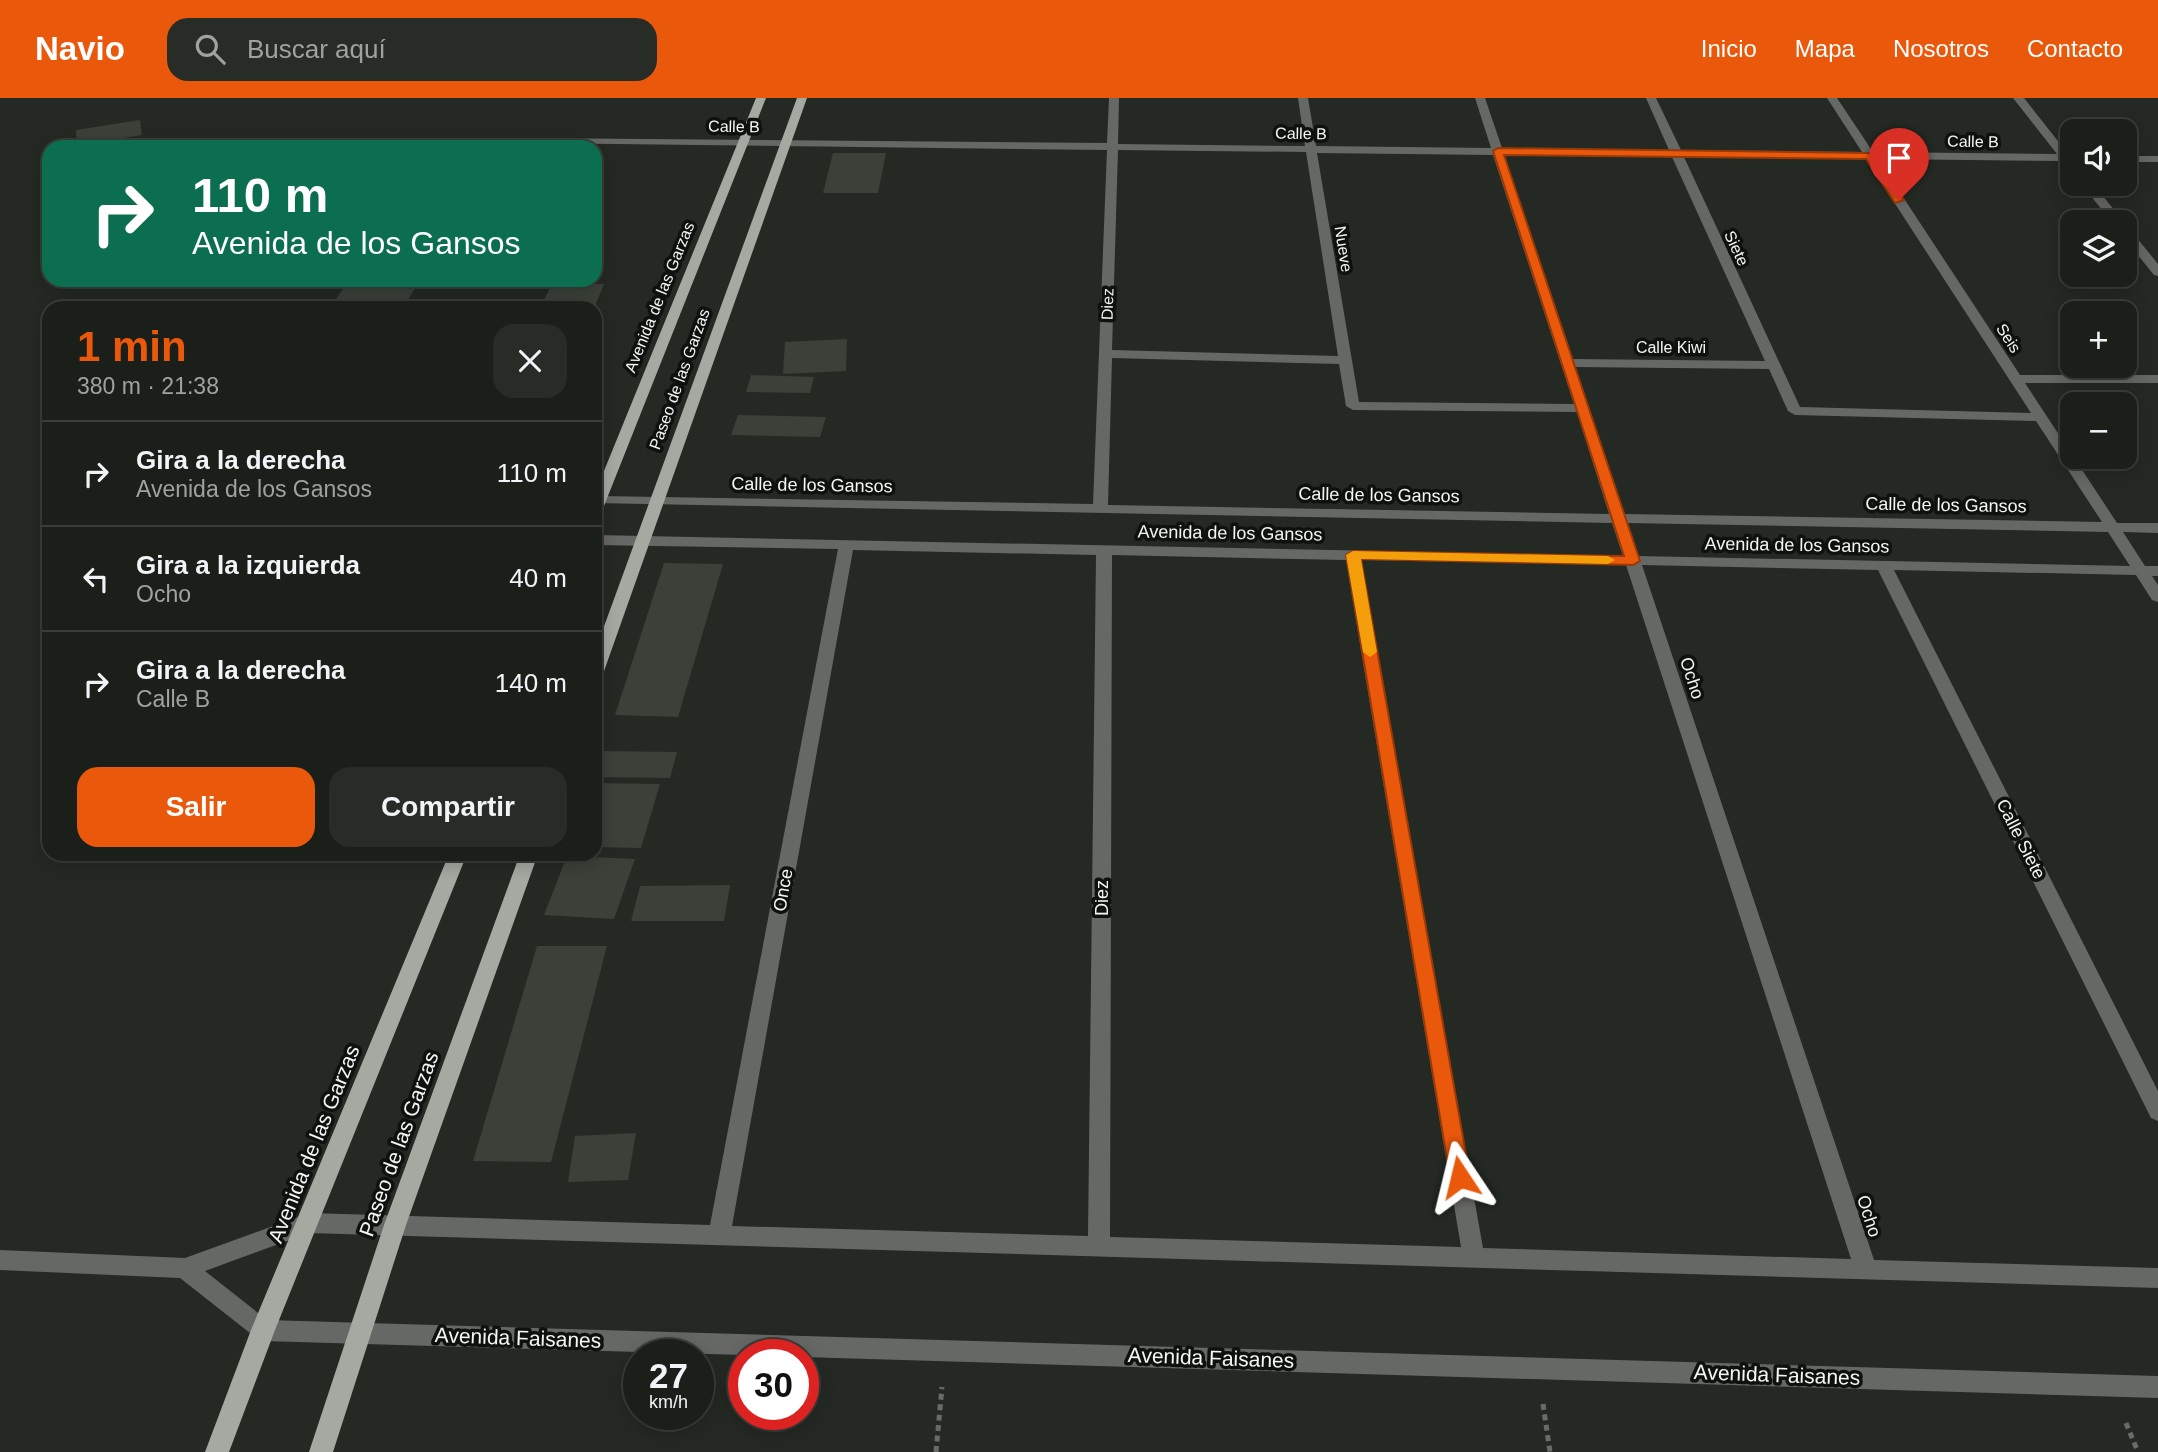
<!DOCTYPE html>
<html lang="es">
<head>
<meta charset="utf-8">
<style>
  body { margin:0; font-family:Arial,sans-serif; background:#282c27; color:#f1f3f6; height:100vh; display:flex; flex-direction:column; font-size:26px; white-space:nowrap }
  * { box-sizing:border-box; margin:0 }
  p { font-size:23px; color:#a0a2a2 }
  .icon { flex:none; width:38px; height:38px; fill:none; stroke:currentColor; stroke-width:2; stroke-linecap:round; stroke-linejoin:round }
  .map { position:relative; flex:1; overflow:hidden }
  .details { position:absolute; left:42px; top:203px; width:560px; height:560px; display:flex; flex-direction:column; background:#1b1f1a; border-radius:21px; box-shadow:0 4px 18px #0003,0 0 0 2px #393d39 }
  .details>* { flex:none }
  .banner { position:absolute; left:42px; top:42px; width:560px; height:147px; border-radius:21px; box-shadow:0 4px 18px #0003,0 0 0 2px #393d39; background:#0b6e4f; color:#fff; overflow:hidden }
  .fabs { position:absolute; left:2060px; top:21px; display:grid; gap:14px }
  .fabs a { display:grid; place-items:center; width:77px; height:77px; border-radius:14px; background:#1b1f1a; box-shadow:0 4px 18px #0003,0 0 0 2px #393d39; font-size:35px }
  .speed { position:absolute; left:623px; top:1241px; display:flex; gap:14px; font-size:35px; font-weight:700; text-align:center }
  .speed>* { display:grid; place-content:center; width:91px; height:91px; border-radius:50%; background:#1b1f1a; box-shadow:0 4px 18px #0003,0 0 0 2px #393d39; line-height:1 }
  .speed small { font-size:18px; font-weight:400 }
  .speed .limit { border:10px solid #d22; background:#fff; color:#111 }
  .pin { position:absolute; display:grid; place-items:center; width:60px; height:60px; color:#fff; margin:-72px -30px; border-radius:50% 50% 50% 0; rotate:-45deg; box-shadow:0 0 7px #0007 }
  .pin .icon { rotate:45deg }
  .me { position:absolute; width:77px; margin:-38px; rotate:350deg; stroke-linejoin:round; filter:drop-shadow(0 0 5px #0008) }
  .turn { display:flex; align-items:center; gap:24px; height:147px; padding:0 35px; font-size:32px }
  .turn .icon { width:91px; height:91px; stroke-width:2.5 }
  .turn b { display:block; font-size:49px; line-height:60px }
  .round { display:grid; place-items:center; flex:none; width:74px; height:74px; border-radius:21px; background:#282c27 }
  .head { display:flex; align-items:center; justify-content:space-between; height:119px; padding:0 35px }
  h1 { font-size:42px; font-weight:700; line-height:52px; color:#ea580c }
  .primary-button { display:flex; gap:14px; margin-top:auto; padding:14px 35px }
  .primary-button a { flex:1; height:80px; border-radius:21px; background:#ea580c; color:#fff; font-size:28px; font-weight:700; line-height:80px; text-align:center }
  .primary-button a+a { background:#282c27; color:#f1f3f6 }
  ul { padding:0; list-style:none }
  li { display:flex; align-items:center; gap:21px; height:105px; padding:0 35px; border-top:2px solid #393d39 }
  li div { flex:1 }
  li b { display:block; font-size:26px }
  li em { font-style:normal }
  header { display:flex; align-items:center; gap:42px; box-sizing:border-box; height:98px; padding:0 35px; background:#ea580c; color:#fff }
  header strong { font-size:33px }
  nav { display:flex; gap:38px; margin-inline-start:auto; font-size:24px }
  .search { width:490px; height:63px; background:#282c27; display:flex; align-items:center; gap:18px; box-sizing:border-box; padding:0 24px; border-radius:21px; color:#a0a2a2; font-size:26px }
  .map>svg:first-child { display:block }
  .building { fill:#3b4039 }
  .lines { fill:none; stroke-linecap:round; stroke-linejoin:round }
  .path { stroke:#686c67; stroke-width:5; stroke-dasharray:6 4.5; stroke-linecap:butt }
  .minor { fill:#666865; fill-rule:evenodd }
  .major { fill:#a4a9a2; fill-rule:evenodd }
  .route { fill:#ea580c; stroke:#983908; stroke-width:2 }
  .slow { fill:#f59e0b }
  .labels { text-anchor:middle; stroke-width:7; stroke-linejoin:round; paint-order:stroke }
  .far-street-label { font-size:16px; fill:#f3f6f2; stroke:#0f110e }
  .street-label { font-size:18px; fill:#f3f6f2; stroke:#0f110e }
  .near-street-label { font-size:21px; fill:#f3f6f2; stroke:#0f110e }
</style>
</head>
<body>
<header>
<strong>Navio</strong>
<div class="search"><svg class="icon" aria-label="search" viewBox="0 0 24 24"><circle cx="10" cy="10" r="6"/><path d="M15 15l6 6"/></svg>Buscar aquí</div>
<nav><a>Inicio</a><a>Mapa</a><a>Nosotros</a><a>Contacto</a></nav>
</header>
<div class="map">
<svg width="2158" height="1354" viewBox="0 0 2158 1354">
  <rect width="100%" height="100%" fill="#242923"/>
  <!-- building -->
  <path class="building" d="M140,22L142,37L77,48L76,32Z
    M133,41L132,49H91V47Z
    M833,55H886L878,95H823Z
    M349,182H420L403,210H330Z
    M552,186H604L594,210H540Z
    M847,241L846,273L783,276L785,244Z
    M751,277L814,279L810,295L746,294Z
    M738,317L826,319L820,339L731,337Z
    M664,465L723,466L678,619L615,617Z
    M602,653L677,654L670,680L595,679Z
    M595,685L660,686L641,750L595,749Z
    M567,758L635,761L614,821L544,817Z
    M730,787L724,823H631L640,788Z
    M537,848H607L551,1064L473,1063Z
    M636,1035L628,1082L568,1084L575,1038Z"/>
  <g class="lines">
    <!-- path -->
    <path class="path" d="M1543,1306L1550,1354
      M2126,1325L2138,1354
      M936,1354L942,1289"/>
    <!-- minor -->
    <path class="minor" d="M1109,0H1119L1118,46L1305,48L1298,0H1308L1316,48L1491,50L1475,0H1485L1502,50L1669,52L1646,0H1656L1681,52L1862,54L1827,0H1837L1873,54L2057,56L2013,0H2024L2069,57H2072V68L2066,67L2063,63L1878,61L2020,277H2158V285H2025L2117,425H2158V435L2123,434L2145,468H2158V478H2152L2158,487V504L2152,502L2136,477L1894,472L2158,993V1023L2151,1020L1878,472L1642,467L1874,1162L2158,1170V1190L309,1135L205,1173L267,1222L2158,1278V1300L803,1259V1256L744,1257L263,1243L255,1239L180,1180L0,1172V1152L185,1160L309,1115L710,1127L838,451L595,447V437L1623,458L1612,425L595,405V399L599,398L1093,406L1107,52L529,45L523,42L525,40L1107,45ZM1118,52L1306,54L1338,258L1112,252ZM1317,55L1493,57L1574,306L1359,304ZM1504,57L1672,59L1765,263L1573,261ZM1684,59L1866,61L2031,315L1800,309ZM1112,260L1339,266L1346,308L1353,312L1577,314L1609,416L1108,407ZM1575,269L1769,271L1788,313L1795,317L2036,323L2102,424L1624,416ZM1627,425L2108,434L2130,468L1638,458ZM853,452L1096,457L1088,1138L732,1128ZM1112,457L1346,462L1461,1149L1110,1139ZM1361,462L1626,467L1851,1161L1483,1150Z
      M2124,58H2158V64H2124Z
      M2081,86H2093L2124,124H2112Z
      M2124,129H2128L2158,166V178L2154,177L2124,140Z"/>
    <!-- major -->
    <path class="major" d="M756,0H766L602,413L595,417V395Z
      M797,0H807L603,576L595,581V553Z
      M449,756H467L275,1232L229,1354H205L251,1232Z
      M520,756H538L406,1127L333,1354H309L384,1127Z"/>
  </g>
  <!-- route -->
  <path class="route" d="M1498,50L1869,55L1873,56L1904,102L1895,105L1866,61L1504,57L1640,463L1633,467L1361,461L1470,1079L1467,1085L1460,1087L1453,1085L1450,1079L1346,457L1353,453L1624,458L1493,53Z"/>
  <!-- slow -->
  <path class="slow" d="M1353,453L1608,458L1615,462L1608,466L1361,461L1377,554L1370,559L1363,554L1346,457Z"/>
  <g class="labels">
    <!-- far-street labels -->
    <g class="far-street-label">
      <text transform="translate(734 28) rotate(1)" y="6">Calle B</text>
      <text transform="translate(1301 35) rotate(1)" y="6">Calle B</text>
      <text transform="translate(1973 43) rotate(1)" y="6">Calle B</text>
      <text transform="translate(1737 150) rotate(65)" y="6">Siete</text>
      <text transform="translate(1344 151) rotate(81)" y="6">Nueve</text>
      <text transform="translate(659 199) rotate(-68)" y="6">Avenida de las Garzas</text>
      <text transform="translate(1107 206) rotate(-88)" y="6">Diez</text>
      <text transform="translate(2009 240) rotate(57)" y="6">Seis</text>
      <text x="1671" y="255">Calle Kiwi</text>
      <text transform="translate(679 281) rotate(-70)" y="6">Paseo de las Garzas</text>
    </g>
    <!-- street labels -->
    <g class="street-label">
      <text transform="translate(812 387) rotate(1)" y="6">Calle de los Gansos</text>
      <text transform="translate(1379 397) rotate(1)" y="6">Calle de los Gansos</text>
      <text transform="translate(1946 407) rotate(1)" y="6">Calle de los Gansos</text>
      <text transform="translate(1230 435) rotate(1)" y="6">Avenida de los Gansos</text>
      <text transform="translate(1797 447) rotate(1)" y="6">Avenida de los Gansos</text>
      <text transform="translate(1692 580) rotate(72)" y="6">Ocho</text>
      <text transform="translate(2021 741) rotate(63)" y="6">Calle Siete</text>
      <text transform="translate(783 792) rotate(-80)" y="6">Once</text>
      <text transform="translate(1102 800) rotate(-90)" y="6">Diez</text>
      <text transform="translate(1869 1118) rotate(72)" y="6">Ocho</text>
    </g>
    <!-- near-street labels -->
    <g class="near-street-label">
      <text transform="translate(314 1046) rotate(-68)" y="7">Avenida de las Garzas</text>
      <text transform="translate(399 1046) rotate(-70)" y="7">Paseo de las Garzas</text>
      <text transform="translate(518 1240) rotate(2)" y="7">Avenida Faisanes</text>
      <text transform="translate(1211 1260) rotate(2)" y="7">Avenida Faisanes</text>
      <text transform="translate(1777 1277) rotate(2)" y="7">Avenida Faisanes</text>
    </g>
  </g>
</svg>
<div class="fabs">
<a><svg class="icon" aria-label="sound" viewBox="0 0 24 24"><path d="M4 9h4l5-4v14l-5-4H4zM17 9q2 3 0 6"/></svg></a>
<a><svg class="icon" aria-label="layers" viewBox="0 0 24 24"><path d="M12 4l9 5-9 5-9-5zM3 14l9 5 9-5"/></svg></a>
<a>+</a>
<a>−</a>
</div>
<div class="speed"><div>27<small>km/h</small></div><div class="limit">30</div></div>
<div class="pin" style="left:1899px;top:102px;background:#d93025"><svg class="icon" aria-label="arrive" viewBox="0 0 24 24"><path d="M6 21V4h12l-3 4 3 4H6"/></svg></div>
<svg class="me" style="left:1460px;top:1079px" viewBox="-20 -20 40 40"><path d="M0-17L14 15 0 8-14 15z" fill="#ea580c" stroke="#fff" stroke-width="4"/></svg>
<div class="banner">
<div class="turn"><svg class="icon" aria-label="right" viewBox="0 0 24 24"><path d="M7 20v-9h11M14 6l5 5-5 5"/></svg><div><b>110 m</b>Avenida de los Gansos</div></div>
</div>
<section class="details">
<div class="head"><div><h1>1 min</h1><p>380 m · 21:38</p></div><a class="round"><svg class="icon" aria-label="close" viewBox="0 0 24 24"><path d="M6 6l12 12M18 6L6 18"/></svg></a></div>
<ul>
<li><svg class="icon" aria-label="right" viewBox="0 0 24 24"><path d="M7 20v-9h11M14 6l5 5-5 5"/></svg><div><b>Gira a la derecha</b><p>Avenida de los Gansos</p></div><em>110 m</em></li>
<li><svg class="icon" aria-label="left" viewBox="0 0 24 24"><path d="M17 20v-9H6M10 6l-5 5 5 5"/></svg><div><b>Gira a la izquierda</b><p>Ocho</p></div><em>40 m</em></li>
<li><svg class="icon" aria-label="right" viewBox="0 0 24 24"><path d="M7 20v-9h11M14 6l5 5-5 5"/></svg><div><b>Gira a la derecha</b><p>Calle B</p></div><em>140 m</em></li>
</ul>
<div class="primary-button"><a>Salir</a><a>Compartir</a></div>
</section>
</div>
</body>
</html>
